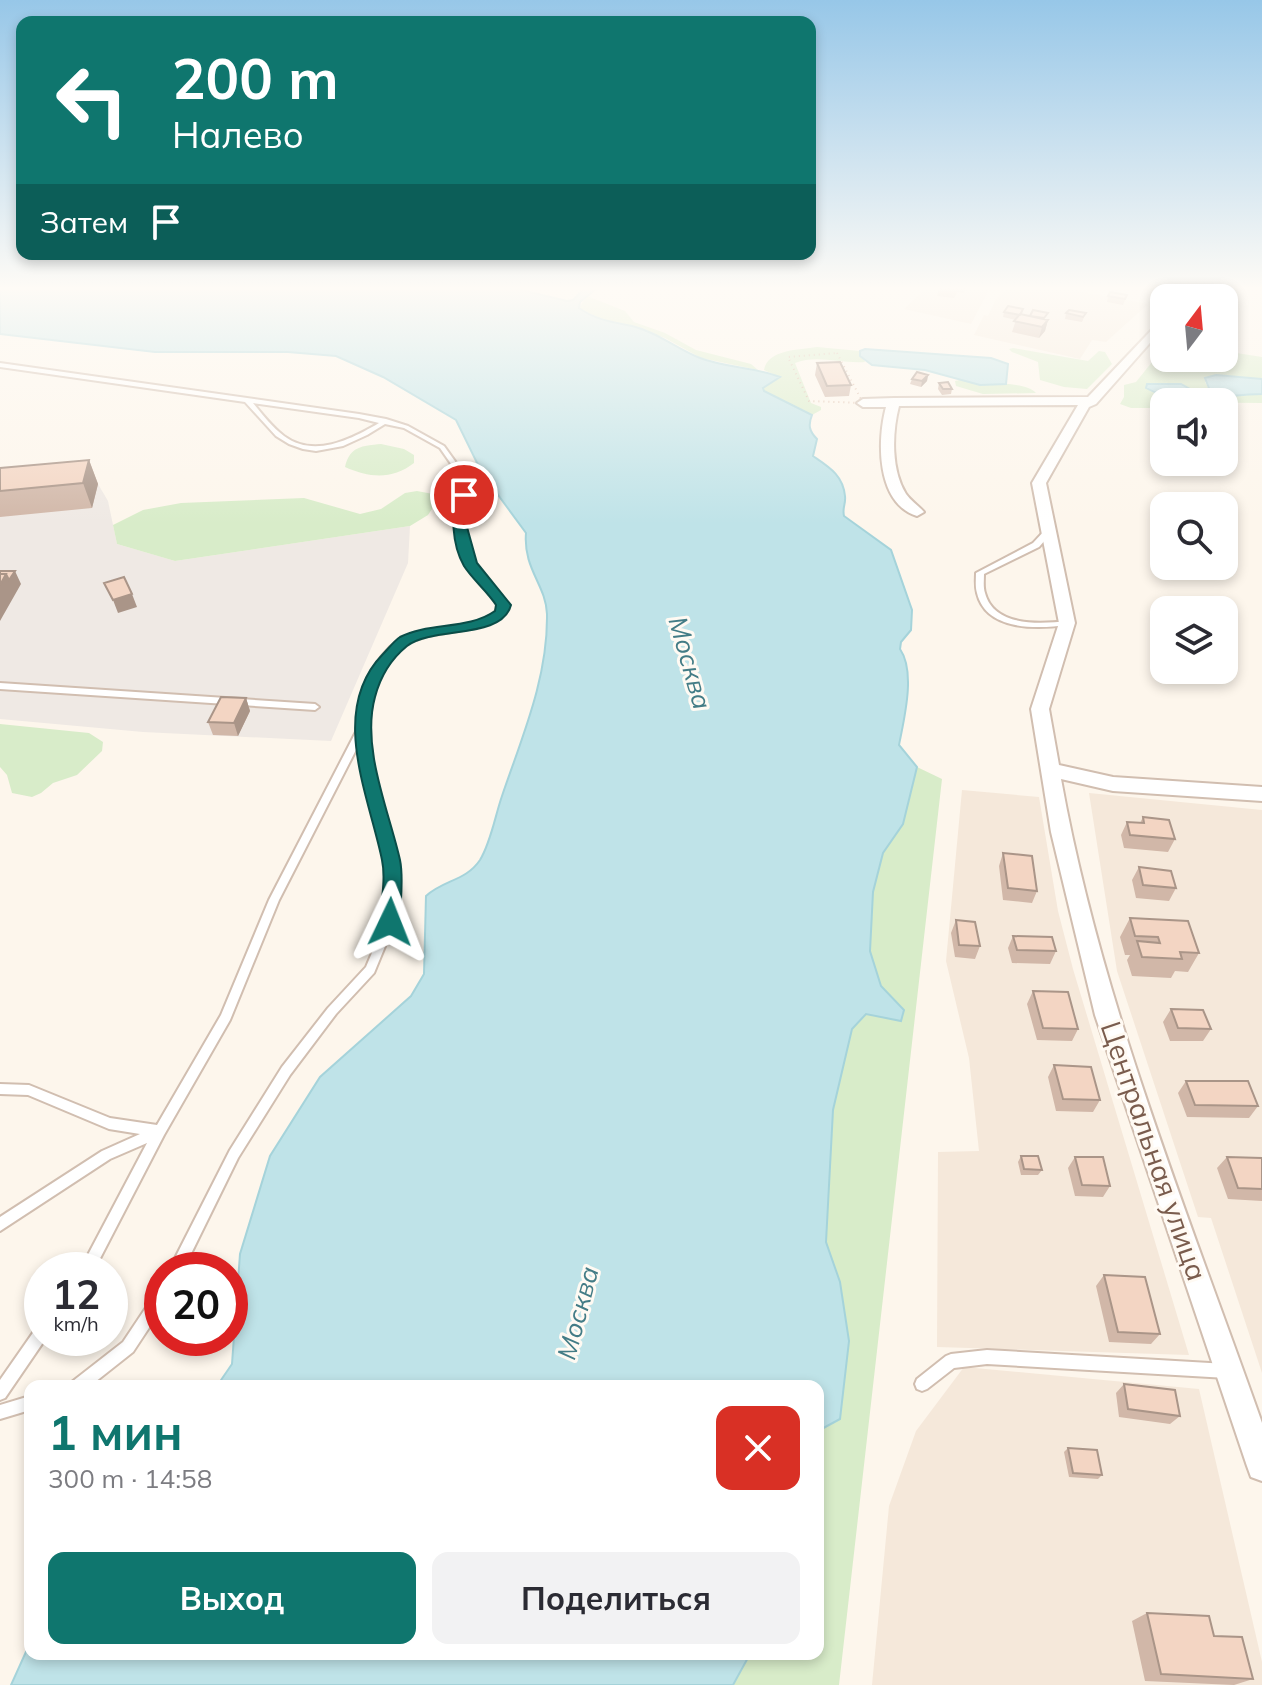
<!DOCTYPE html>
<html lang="ru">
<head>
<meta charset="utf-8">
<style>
  body { margin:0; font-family:Mulish,sans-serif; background:#f2f2f3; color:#2b2b33; height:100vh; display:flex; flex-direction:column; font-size:30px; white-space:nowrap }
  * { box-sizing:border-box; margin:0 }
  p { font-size:26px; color:#7c7c81 }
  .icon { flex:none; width:44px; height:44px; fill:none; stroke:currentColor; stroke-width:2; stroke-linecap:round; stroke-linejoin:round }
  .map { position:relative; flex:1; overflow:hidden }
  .panel { position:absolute; left:24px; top:1380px; width:800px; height:280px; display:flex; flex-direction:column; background:#fff; border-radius:16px; box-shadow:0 4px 12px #0003 }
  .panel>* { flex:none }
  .guide { position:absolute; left:16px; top:16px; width:800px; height:244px; border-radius:16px; box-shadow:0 4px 12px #0003; background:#0f766e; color:#fff; overflow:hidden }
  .needle { width:52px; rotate:16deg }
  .tools { position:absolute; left:1150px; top:284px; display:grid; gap:16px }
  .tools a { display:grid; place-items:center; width:88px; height:88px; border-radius:16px; background:#fff; box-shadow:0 4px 12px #0003; font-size:40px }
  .speed { position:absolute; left:24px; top:1252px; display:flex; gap:16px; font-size:40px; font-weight:700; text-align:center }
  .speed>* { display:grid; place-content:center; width:104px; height:104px; border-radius:50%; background:#fff; box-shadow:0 4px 12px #0003; line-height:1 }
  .speed small { font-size:20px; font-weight:400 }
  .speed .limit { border:12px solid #d22; background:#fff; color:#111 }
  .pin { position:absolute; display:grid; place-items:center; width:68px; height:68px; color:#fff; margin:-34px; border:4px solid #fff; border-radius:50%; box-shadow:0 2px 8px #0007 }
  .me { position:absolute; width:88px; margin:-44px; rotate:2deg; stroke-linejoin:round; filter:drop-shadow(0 0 6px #0008) }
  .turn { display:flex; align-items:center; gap:28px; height:168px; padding:0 24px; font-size:36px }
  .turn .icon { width:104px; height:104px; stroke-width:2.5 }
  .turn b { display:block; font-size:56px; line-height:68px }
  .then { display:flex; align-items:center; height:76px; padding:0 24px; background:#0003; gap:16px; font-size:30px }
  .round { display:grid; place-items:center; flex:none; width:84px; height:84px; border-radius:16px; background:#f2f2f3 }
  .summary { display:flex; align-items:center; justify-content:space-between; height:136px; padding:0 24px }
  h1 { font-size:48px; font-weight:700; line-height:60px; color:#0f766e }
  .action { display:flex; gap:16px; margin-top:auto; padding:16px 24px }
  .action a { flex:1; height:92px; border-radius:16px; background:#0f766e; color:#fff; font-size:32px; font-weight:700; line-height:92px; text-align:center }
  .action a+a { background:#f2f2f3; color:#2b2b33 }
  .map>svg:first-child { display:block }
  .residential { fill:#f5e8da }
  .industrial { fill:#efe9e4 }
  .green { fill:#d8ecc9 }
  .water { fill:#bfe3e8; stroke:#a5d3da; stroke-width:2 }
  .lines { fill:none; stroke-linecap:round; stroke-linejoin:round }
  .lane-casing { stroke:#d1beb0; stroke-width:4 }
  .street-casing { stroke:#d1beb0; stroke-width:4 }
  .path { stroke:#d9b8a5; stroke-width:2; stroke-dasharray:1 4; stroke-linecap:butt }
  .lane { fill:#fff; fill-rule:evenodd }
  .street { fill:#fff; fill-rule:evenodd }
  .wall { fill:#d1b7a8 }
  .shaded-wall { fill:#aa9588 }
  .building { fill:#f3d5c3; stroke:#aa9588; stroke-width:2 }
  .route { fill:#0f766e; stroke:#0a4d48; stroke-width:2 }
  .labels { text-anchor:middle; stroke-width:6; stroke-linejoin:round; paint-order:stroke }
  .water-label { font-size:26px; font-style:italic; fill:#437c86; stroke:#fffaf3 }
  .near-street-label { font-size:28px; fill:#7a5c4d; stroke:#fffaf3 }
</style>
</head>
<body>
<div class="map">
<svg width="1262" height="1685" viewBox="0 0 1262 1685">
  <rect width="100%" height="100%" fill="#fdf6ec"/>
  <!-- residential -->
  <path class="residential" d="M926,288H990L971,324L904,309Z
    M1007,288H1062L1148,304L1106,342L1092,340L1080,359L974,335L984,315L988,316L996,299Z
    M962,790L1039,797L1058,911L1073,969L1189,1355L937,1347L938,1152L979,1151L969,1058L946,961Z
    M1089,793L1262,810V1373L1211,1218L1198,1217L1117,971Z
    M964,1367L1199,1389L1262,1662V1685H872L889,1506L916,1431Z"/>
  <!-- industrial -->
  <path class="industrial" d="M98,484L108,501L117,544L175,561L410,526L408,563L331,741L143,732L0,719V493Z"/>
  <!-- green -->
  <path class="green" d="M587,296L625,311L634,322L665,333L696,350L751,364L758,370L701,358L665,338L630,326L607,322L579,308Z
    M817,347L860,351L865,362C841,364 817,354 795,363L811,403L821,407V410L812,415L764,391L763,388L779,377L764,370C768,349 799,350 817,347Z
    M1164,347V358H1224V351L1262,357V379L1216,375L1205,382L1210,391L1206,394L1176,384L1152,392L1206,398L1262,394V403L1164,402V408H1131L1120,404L1124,397V385L1136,382Z
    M1013,348L1088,361L1099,351L1105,352L1112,364L1087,389L1064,387L1040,380L1038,362L1012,352L1009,349Z
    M960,380C981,385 1026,380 1036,393L983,394L956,386L955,381Z
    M381,444L404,449L414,455V463C392,480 370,478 345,467C350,446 362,446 381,444Z
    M417,491L433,494L436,503L428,515L410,526L175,561L117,544L113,525L143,510L181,503L304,498L360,514L381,509L405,493Z
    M0,724L89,733L103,742L102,751L77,775L53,783L41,793L32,797L12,793L7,775L0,767Z
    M917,767L942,779L839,1685H733L750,1654H818V1431L840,1419V1282L826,1242L833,1110L852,1029L866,1014L901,1021L903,1010L881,986L870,951L873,892L883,853L903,824Z"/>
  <!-- water -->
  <path class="water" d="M0,288H513L567,301L573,300L585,288H597L580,302L579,308C596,320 612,322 632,326C657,332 677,349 700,358C726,368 755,367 780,377L763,388L764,391L812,415C808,425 809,431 817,439L813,456C829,467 843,475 845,496C846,504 842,508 844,516L891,550L912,610L911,630L901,642L900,649C916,672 904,719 899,745L917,767L903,824L883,853L873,892L870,951L881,986L904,1010L901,1021L866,1014L852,1029L833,1110L826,1242L840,1282L849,1341L840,1419L818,1431V1386H217L232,1364L240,1254L270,1156L320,1077L411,996L424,974L426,896C443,880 466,881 480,860C491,842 495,816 502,796C522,737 548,678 547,614C546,585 523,569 526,533L482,473L456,420L383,377L336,356L288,352H155L0,334Z
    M865,349L991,358L1008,364L1006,384L980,385L925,370L872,365L860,356V351Z
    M1216,375L1262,379V394C1226,394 1179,407 1146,388L1147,384H1181L1199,394H1206L1210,391L1205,378Z
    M30,1643V1654H750L733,1685H11Z"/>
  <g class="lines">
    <defs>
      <path id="lane" d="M0,363L359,414L386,419L408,426L444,446L462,471L468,495L462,520L474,564L508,605L501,616L491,622L475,628L428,636L406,643L396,650L383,668L374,691L368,728L379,801L397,863L395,922L374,973L336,1014L290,1075L238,1158L183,1270H169L230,1150L282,1067L328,1008L366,967L385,922L387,863L369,801L360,742L279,900L230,1020L164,1135L94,1270H80L147,1143L110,1159L0,1231V1217L102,1151L140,1134L109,1129L28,1095L0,1094V1084L29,1085L110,1118L157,1125L221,1015L269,900L358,728L365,691L374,668L381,657L390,647L400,639L414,634L473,623L485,619L495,612L500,605L466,564L454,520L460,495L456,471L440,448L404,428L385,424L367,435L343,446L316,451L303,449L289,444L276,436L245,402L0,367ZM253,403L359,418L379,423C350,440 314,458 284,436C272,427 262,414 253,403Z
        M1046,529H1049L1053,531L1039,547L984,574C984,580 983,587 985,593C994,627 1040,624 1067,621L1071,623L1067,625C1037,629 986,631 977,593C975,586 976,579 976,573L1033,543Z
        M0,683L315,704L319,707L315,710L0,689Z
        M162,1289V1308L133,1352L90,1386H71L73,1381L123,1342L157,1291Z
        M42,1325V1338H46L5,1398L0,1400V1380L37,1327Z
        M987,1350L1227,1364L1232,1366L1234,1371L1232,1376L1227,1378L987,1364L954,1368L927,1389L922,1391L917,1389L915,1384L917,1379L946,1356L951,1354Z
        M30,1396V1410L0,1419V1405Z"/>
      <path id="street" d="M1171,288H1195V289L1190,292Z
        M1164,317V327L1096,404L1089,407L1046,483L1075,623L1049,709L1059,765L1113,777L1262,787V801L1113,791L1061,779C1101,1001 1187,1211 1262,1423V1481L1251,1477L1247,1466L1095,1015L1051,832L1031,709L1059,623L1032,483L1078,405L899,406C892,433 891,470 906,494C911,501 919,506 924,512L917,516C876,503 877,440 886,407H863L857,403L863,399L894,398L1088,397Z"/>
    </defs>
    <!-- lane casing -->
    <use href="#lane" class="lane-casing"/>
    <!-- street casing -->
    <use href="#street" class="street-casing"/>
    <!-- path -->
    <path class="path" d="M837,353L863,403L809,401L788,357Z"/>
    <!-- lane -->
    <use href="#lane" class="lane"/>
    <!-- street -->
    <use href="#street" class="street"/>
  </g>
  <!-- wall -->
  <path class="wall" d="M939,288H966L964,293L957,292L954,298L937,296Z
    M1127,295L1123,305L1107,302L1108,296Z
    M1023,309L1022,314L1048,320L1045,331L1039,338L1012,332L1016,320L1003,317L1004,312Z
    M1066,313H1086L1082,322L1065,319Z
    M817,363L851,385L849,396L825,397L815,375Z
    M928,375L927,381L921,387L910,384L912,379Z
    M939,383L952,389L951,394L942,395L938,389Z
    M89,460L98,484L92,508L0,517V468Z
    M246,698L250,711L238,736L213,735L208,722Z
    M1143,817L1175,839L1168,852L1124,848L1121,835L1127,822L1140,823Z
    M1003,853L1037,891L1032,903L1003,900L999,866Z
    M1139,867L1176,888L1169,901L1136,898L1132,880Z
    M1130,918L1199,953L1188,972L1175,971L1171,978L1132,976L1127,960L1130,955H1125L1120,937Z
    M956,920L980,946L975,959L955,957L951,933Z
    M1013,936L1056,951L1050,964L1012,963L1008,948Z
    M1033,991L1078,1029L1072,1041L1037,1040L1027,1004Z
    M1171,1009L1211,1029L1203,1041H1170L1163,1022Z
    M1054,1065L1100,1100L1093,1112L1056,1111L1048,1077Z
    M1186,1081L1258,1106L1249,1118L1187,1117L1178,1093Z
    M1021,1156L1042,1170L1038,1175H1021L1018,1162Z
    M1075,1157L1110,1186L1103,1197L1075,1196L1068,1168Z
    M1227,1157L1262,1158V1201L1228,1199L1217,1168Z
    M1104,1275L1160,1334L1151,1344L1109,1342L1096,1286Z
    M1124,1384L1180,1416L1170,1424L1119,1417L1116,1393Z
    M1068,1448L1102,1475L1098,1479L1069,1477L1064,1452Z
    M1147,1613L1214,1636L1253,1679L1234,1685L1145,1681L1132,1621Z"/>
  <!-- shaded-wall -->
  <path class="shaded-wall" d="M1048,320L1045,331L1039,338L1042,327Z
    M928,375L927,381L921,387L922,381Z
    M89,460L98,484L92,508L83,483Z
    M15,571L21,584L0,621V585L6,574Z
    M132,594L137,607L118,613L113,600Z
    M246,698L250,711L238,736L234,723Z"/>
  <!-- building -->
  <path class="building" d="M1110,292L1127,295L1125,299L1108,296Z
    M1008,306L1023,309L1020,315L1004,312Z
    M1033,310L1048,313L1044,318L1030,316Z
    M1069,310L1086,313L1083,317L1066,313Z
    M1020,314L1048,320L1042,327L1014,321Z
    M840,362L851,385L827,386L817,363Z
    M917,372L928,375L922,381L912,379Z
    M948,382L952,389H943L939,383Z
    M89,460L83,483L0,491V468Z
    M0,571H15L9,580L6,574H0Z
    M0,574H6L0,585Z
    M124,577L132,594L113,600L104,583Z
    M221,697L246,698L234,723L208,722Z
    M1143,817L1169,820L1175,839L1130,835L1127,822L1144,823Z
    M1003,853L1032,856L1037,891L1008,888Z
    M1139,867L1171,871L1176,888L1143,885Z
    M1130,918L1188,921L1199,953L1180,952L1182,959L1142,957L1137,941L1160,943L1158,937L1135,936Z
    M956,920L975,922L980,946L959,945Z
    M1013,936L1052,937L1056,951L1017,950Z
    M1033,991L1068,992L1078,1029L1043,1028Z
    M1171,1009L1203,1010L1211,1029L1178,1028Z
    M1054,1065L1091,1067L1100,1100L1063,1099Z
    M1186,1081H1248L1258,1106L1195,1105Z
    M1021,1156H1038L1042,1170L1024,1169Z
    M1075,1157H1103L1110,1186L1082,1185Z
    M1227,1157L1262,1158V1189L1238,1188Z
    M1104,1275L1145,1277L1160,1334L1118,1332Z
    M1124,1384L1175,1390L1180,1416L1128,1409Z
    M1068,1448L1097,1450L1102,1475L1073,1473Z
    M1147,1613L1209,1616L1214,1636L1242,1637L1253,1679L1161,1674Z"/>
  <!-- sky -->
  <linearGradient id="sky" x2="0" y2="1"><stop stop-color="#97c7e8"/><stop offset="0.55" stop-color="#fefbf6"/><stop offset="1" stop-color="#fefbf6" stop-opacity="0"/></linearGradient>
  <rect width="1262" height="524" fill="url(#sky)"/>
  <!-- route -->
  <path class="route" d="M459,492L470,495L465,520L477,563L511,605C502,640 433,626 407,646C391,659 380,678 375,697C361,748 389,811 400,860C404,879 400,902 400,922L397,927H383L380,922C381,902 386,879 382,860C369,796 328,710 383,654C388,649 394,641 400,637C429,622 468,630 495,611L496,605C487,591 473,580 464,566C452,545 450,513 459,492Z"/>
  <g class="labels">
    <!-- water labels -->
    <g class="water-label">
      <text transform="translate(690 663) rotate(74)" y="9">Москва</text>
      <text transform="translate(578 1313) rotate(-75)" y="9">Москва</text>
    </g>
    <!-- near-street labels -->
    <g class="near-street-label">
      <text transform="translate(1154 1151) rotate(71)" y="10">Центральная улица</text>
    </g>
  </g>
</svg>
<div class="tools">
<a><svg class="needle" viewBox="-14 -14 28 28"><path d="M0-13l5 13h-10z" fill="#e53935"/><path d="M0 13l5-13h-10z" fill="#7c7c81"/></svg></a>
<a><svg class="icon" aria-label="sound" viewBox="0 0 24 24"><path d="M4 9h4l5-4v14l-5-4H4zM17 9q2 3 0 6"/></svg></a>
<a><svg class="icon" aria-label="search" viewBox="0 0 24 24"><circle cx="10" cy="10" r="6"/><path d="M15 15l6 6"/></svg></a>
<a><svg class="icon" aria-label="layers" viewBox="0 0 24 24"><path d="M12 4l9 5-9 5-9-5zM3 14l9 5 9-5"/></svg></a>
</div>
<div class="speed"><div>12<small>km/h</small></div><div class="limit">20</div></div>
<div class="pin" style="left:464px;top:495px;background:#d93025"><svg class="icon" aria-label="arrive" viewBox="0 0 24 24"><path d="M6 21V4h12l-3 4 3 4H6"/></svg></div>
<svg class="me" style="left:390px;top:922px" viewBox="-20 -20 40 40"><path d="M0-17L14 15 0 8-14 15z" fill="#0f766e" stroke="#fff" stroke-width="4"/></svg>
<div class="guide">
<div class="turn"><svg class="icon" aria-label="left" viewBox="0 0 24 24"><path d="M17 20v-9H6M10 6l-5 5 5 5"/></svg><div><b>200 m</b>Налево</div></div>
<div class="then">Затем<svg class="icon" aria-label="arrive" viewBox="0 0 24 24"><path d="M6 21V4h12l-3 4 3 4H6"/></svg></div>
</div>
<section class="panel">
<div class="summary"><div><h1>1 мин</h1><p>300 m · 14:58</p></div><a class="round" style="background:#d93025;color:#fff"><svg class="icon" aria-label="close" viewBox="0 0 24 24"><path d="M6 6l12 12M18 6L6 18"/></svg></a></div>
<div class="action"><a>Выход</a><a>Поделиться</a></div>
</section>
</div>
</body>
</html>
